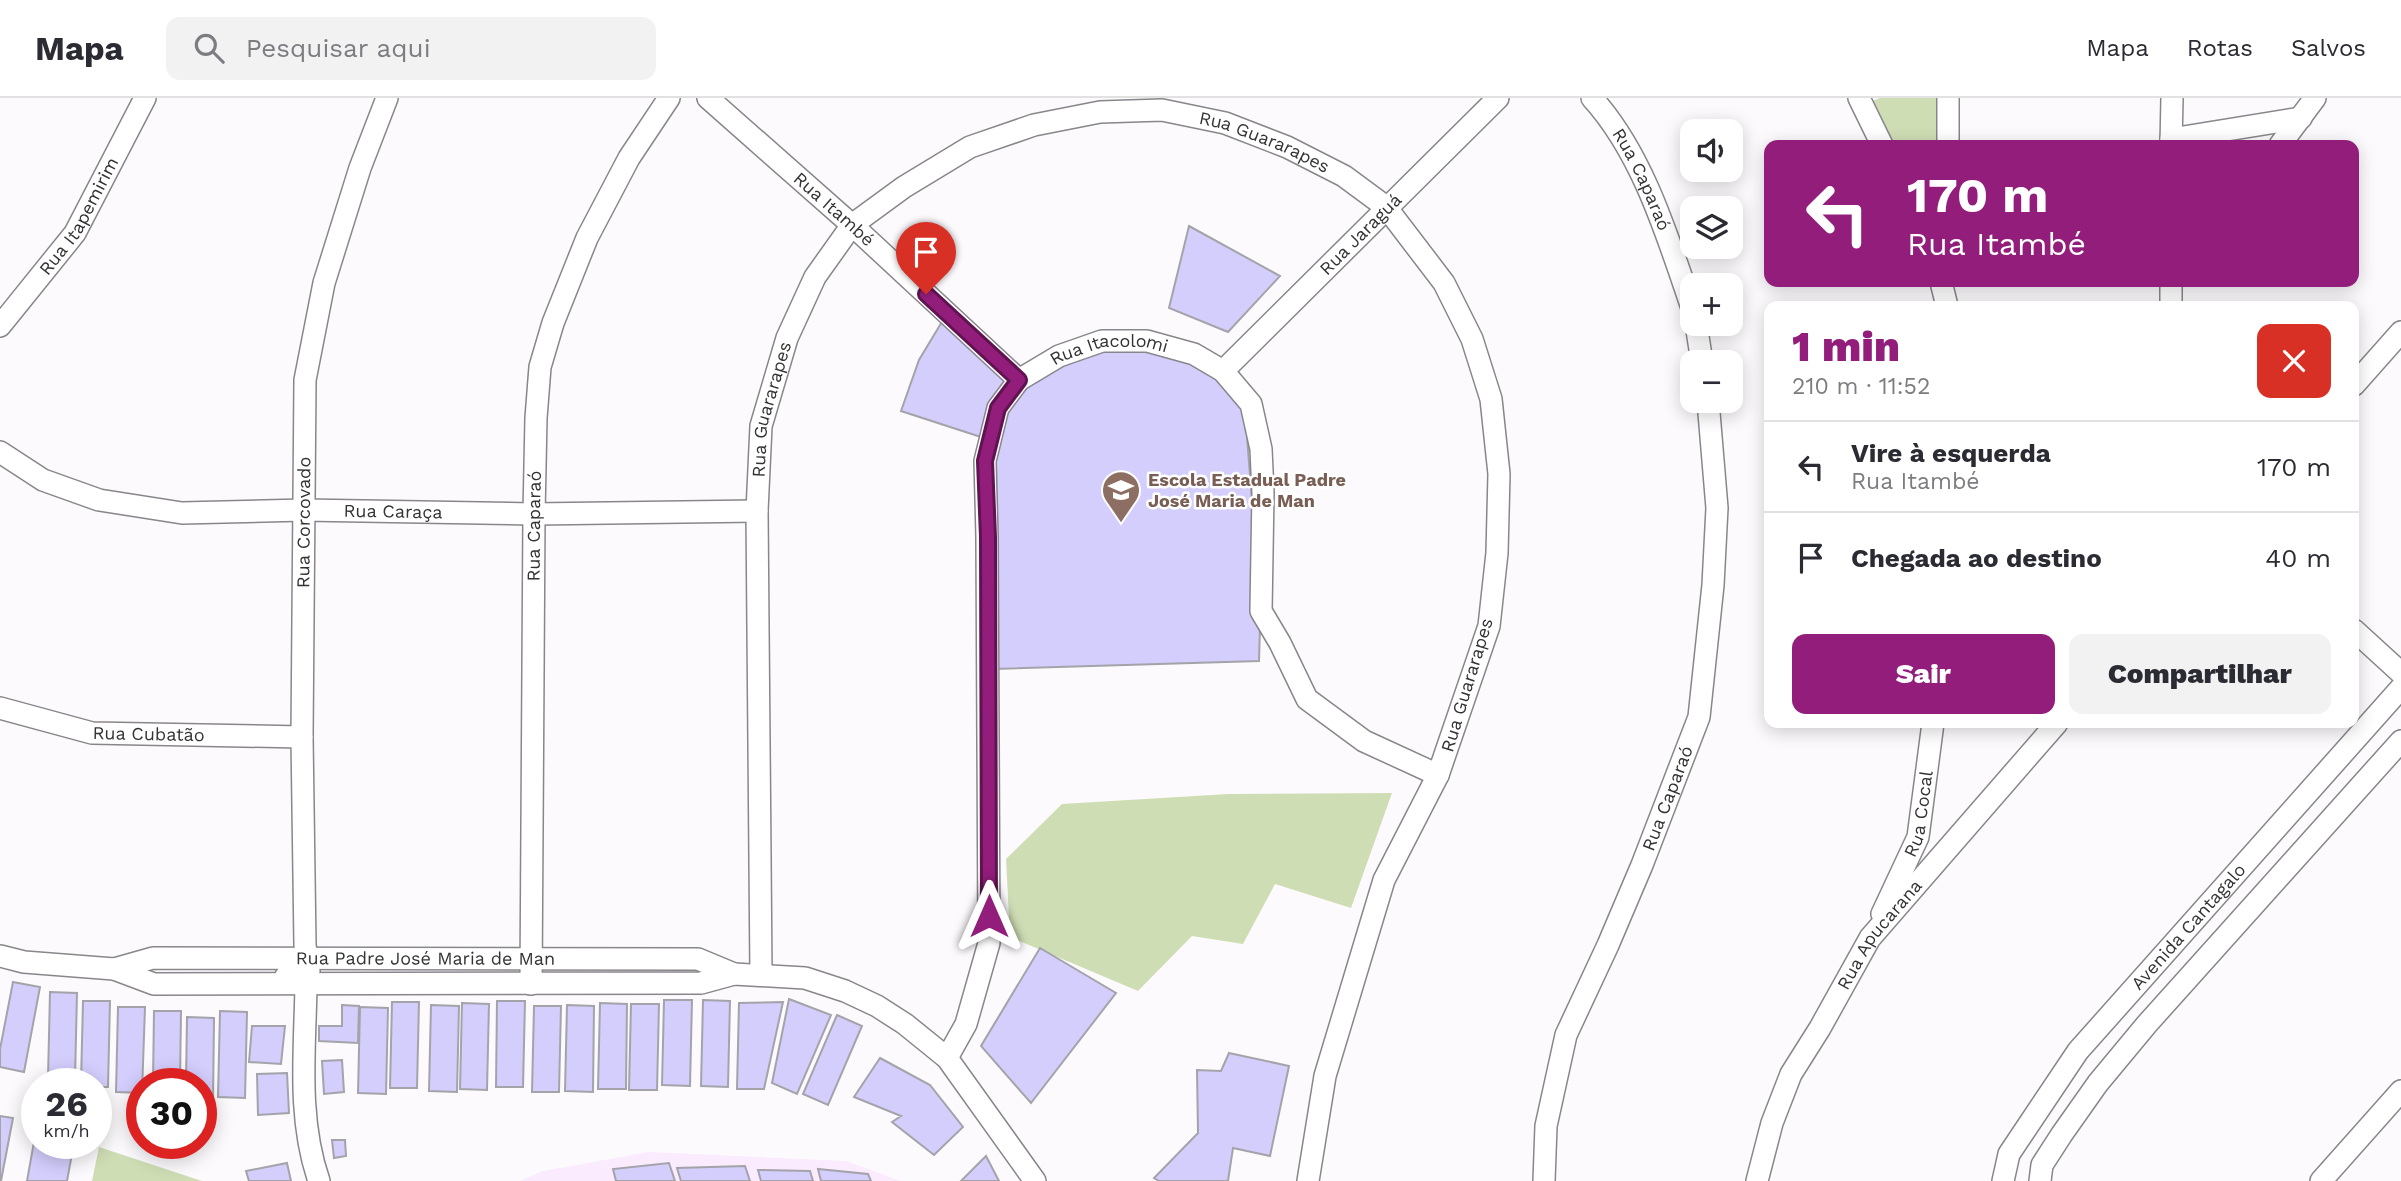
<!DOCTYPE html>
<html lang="pt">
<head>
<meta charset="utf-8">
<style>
  body { margin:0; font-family:"Work Sans",sans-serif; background:#f2f2f3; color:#2b2b33; height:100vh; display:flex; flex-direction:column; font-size:26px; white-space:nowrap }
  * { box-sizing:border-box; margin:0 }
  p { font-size:23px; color:#7c7c81 }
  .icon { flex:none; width:38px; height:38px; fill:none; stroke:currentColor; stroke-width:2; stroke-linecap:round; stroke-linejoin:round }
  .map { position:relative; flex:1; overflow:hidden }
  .side { position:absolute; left:1764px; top:203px; width:595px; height:427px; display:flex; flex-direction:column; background:#fff; border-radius:14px; box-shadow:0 4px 18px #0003 }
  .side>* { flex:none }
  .banner { position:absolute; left:1764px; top:42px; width:595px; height:147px; border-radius:14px; box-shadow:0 4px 18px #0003; background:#921d7b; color:#fff; overflow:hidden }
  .tools { position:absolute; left:1680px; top:21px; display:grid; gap:14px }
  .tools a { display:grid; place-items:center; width:63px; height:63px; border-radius:14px; background:#fff; box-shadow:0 4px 18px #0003; font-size:35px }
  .speed { position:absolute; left:21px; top:970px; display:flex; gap:14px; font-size:35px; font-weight:700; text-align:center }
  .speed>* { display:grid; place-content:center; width:91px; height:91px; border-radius:50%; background:#fff; box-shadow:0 4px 18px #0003; line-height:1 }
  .speed small { font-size:18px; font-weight:400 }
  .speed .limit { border:10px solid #d22; background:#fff; color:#111 }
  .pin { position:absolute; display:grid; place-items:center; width:60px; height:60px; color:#fff; margin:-72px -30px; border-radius:50% 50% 50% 0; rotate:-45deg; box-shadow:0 0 7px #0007 }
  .pin .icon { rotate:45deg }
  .me { position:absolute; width:77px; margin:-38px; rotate:0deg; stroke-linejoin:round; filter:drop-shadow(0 0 5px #0008) }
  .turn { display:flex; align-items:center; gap:24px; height:147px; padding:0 28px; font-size:32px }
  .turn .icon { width:91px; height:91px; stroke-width:2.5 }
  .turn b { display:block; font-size:49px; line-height:60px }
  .round { display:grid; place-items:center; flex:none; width:74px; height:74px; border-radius:14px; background:#f2f2f3 }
  .headline { display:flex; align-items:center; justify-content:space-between; height:119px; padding:0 28px }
  h1 { font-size:42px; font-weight:800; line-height:52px; color:#921d7b }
  .primary-button { display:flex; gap:14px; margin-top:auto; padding:14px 28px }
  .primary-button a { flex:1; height:80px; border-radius:14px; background:#921d7b; color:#fff; font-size:28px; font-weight:800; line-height:80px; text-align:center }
  .primary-button a+a { background:#f2f2f3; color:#2b2b33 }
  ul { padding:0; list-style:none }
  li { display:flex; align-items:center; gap:21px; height:91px; padding:0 28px; border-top:2px solid #e1e1e2 }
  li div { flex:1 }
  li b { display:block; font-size:26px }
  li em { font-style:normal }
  header { display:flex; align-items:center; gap:42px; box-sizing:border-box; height:98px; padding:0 35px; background:#fff; border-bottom:2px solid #e1e1e2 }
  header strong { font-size:33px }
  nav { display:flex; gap:38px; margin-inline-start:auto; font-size:24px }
  .search { width:490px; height:63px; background:#f2f2f3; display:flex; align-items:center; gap:18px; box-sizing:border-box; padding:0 24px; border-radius:14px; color:#7c7c81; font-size:26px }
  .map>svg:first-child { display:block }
  .industrial { fill:#faebfe }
  .green { fill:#cfddb4 }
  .building { fill:#d3cefc; stroke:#a3a3a9; stroke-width:2 }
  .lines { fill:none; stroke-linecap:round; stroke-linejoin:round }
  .minor-casing { stroke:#89868b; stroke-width:24 }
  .minor { stroke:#fff; stroke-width:21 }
  .route-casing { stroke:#5f1350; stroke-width:18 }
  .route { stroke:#921d7b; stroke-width:12 }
  .labels { text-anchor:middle; stroke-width:5; stroke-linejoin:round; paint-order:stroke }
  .street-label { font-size:18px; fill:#343234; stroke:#fff }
  .education-label { font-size:18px; font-weight:bold; fill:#785e54; stroke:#fff; text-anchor:start }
</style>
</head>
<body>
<header>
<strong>Mapa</strong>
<div class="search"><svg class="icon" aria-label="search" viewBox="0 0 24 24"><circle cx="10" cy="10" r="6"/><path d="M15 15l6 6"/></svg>Pesquisar aqui</div>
<nav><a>Mapa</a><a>Rotas</a><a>Salvos</a></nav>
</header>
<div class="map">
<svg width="2401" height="1083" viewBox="0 0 2401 1083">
  <rect width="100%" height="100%" fill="#fdfafe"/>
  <!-- industrial -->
  <path class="industrial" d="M649,1054L846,1063L901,1083H520L543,1073Z"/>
  <!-- green -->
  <path class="green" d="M1880,0H1941V47H1887L1867,5Z
    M1392,695L1351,810L1275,786L1243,846L1192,838L1138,893L1010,839L1006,761L1062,706L1228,696Z
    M99,1049L202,1083H92Z"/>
  <!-- building -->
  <path class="building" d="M1189,128L1280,178L1228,234L1169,210Z
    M943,222L1011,283L984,340L901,313L919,262Z
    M1130,248L1211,266L1245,313L1254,428L1262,458L1259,563L994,571L985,370L998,310L1051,262Z
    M1040,850L1116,895L1031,1005L981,948Z
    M13,884L40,889L24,974L0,969V951Z
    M50,894L77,895L75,981L48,980Z
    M789,901L831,917L797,996L772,985Z
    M664,902H692L690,988L662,987Z
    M703,902L730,903L728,989L701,988Z
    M83,903H110L108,989H96V985H81Z
    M497,903H525L523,989H496Z
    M392,904H419L417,990H390Z
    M783,904L764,991H737L739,905Z
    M462,905L489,906L487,992L460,991Z
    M600,905L627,906L626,991H598Z
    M631,906H659L657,992H629Z
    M342,907L359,908L358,945L319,943V928H342Z
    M431,907L459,908L457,994L429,993Z
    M567,907L594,908L593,994L565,993Z
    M534,908H561L559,994H532Z
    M118,909H145L142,995L116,994Z
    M360,909L388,910L386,996L358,995Z
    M154,913H181L180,985H153Z
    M220,913L247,914L245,1000L218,999Z
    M837,917L862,928L828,1007L803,996Z
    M187,919L214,920L213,1005H201V985H186Z
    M252,928H285L281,966L249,964Z
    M1229,955L1289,968L1270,1058L1233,1050L1228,1083H1159L1154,1080L1198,1035L1197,972L1221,973Z
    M880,960L930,987L963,1029L934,1057L892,1024L901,1018L854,999Z
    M342,962L344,994L324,996L322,963Z
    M287,975L289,1015L258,1017L257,976Z
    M0,1018L13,1020L1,1083H0Z
    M37,1027V1045H74L67,1083H27Z
    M332,1042H345L346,1058L334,1060Z
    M986,1058L999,1083H961Z
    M287,1065L291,1083H249L246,1073Z
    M669,1065L675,1083H616L613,1071Z
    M745,1068L750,1083H681L677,1070Z
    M818,1071L868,1076L871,1083H821Z
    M758,1072L810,1073L813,1083H761Z"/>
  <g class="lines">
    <defs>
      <g id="minor">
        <path id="s1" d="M708,0L852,127L1019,282"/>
        <path id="s2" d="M1592,0C1643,56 1668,140 1692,210"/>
        <path d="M1859,0L1882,47"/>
        <path d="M2171,41L2301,20"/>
        <path d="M1948,47V0"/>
        <path d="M2171,47L2172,0"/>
        <path d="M2280,47L2315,0"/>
        <path d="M1941,184L1947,208"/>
        <path d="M2171,184V208"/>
        <path d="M1696,226L1702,264"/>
        <path id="s3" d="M0,228L75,135L145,0"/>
        <path id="s4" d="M1223,273L1498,0"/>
        <path d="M2354,287L2401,234"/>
        <path id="s5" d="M0,354L43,382L99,402L182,415L304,412L534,416L757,413"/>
        <path d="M2354,532L2401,575"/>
        <path id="s6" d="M0,610L92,635L302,639"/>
        <path id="s7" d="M1882,816L1918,739L1933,625"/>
        <path d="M0,858L24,864L114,871L154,886L701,885L734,876L805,880L845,893L877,908L905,926L947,960L1035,1083"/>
        <path id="s8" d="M114,871L153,860L698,861L734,876"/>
        <path id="s9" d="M761,877L757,413L761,328L787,240L815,179L852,127L904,89L970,49L1034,27L1100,14L1162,12L1225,25L1287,49L1344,78L1386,109L1444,185L1472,241L1491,301L1499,376L1497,455L1489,528L1438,677L1384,782L1325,978L1308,1083"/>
        <path id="s10" d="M286,878H304L309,873L305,847L302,639L305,282L324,185L360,70L387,0"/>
        <path id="s11" d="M531,886L534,416L536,320L540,269L553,225L587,140L629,60L669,0"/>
        <path d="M306,887C305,952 297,1020 319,1083"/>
        <path id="s12" d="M947,960L966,926L989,845L987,439L985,363L998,310L1019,282L1059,258L1102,243H1147L1194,256L1223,273L1251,306L1261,351L1263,395L1261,513L1280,545L1307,601L1364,643L1438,677"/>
        <path id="s13" d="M1544,1083L1546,1028L1566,937L1608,847L1642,767L1699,619L1713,487L1717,410L1708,303"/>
        <path id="s14" d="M1757,1083L1772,1025L1791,976L1820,930L1870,840L2057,625"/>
        <path id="s15" d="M2003,1083L2009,1056L2078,953L2401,590"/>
        <path d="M2040,1083L2042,1067L2062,1036L2098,985L2147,926L2401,643"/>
        <path d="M2321,1083L2401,993"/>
      </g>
    </defs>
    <!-- minor casing -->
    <use href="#minor" class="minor-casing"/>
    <!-- minor -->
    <use href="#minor" class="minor"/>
  </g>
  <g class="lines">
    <defs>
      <path id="route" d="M926,196L1019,282L998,310L985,363L988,439L989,818"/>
    </defs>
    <!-- route casing -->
    <use href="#route" class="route-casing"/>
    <!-- route -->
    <use href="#route" class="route"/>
  </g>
  <!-- icons -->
  <defs>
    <symbol id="school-pin" viewBox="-11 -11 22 30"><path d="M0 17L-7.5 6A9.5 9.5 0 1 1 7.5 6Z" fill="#8d6e63" stroke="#fff"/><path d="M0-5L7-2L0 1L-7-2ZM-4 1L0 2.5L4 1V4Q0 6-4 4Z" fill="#fff"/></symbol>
  </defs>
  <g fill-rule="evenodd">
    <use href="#school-pin" x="1099" y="370" width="44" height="60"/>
  </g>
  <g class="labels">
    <!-- street labels -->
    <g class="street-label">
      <text dy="6" stroke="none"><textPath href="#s9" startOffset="1218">Rua Guararapes</textPath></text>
      <text dy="6" stroke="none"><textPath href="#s2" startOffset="96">Rua Caparaó</textPath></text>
      <text dy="6" stroke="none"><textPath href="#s1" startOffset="168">Rua Itambé</textPath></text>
      <text dy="6" stroke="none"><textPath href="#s3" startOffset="136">Rua Itapemirim</textPath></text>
      <text dy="6" stroke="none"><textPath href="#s4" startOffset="194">Rua Jaraguá</textPath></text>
      <text dy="6" stroke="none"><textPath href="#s12" startOffset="793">Rua Itacolomi</textPath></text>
      <text dy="6" stroke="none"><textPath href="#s9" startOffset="567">Rua Guararapes</textPath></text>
      <text dy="6" stroke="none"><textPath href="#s5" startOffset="406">Rua Caraça</textPath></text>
      <text dy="6" stroke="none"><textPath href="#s10" startOffset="474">Rua Corcovado</textPath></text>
      <text dy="6" stroke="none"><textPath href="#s11" startOffset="458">Rua Caparaó</textPath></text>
      <text transform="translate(1467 587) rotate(-73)" y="6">Rua Guararapes</text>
      <text dy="6" stroke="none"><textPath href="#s6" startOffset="152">Rua Cubatão</textPath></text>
      <text dy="6" stroke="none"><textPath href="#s13" startOffset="406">Rua Caparaó</textPath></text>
      <text dy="6" stroke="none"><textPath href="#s7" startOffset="108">Rua Cocal</textPath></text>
      <text dy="6" stroke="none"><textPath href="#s15" startOffset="318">Avenida Cantagalo</textPath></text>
      <text dy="6" stroke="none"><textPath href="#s14" startOffset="278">Rua Apucarana</textPath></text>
      <text dy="6" stroke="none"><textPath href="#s8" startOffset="313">Rua Padre José Maria de Man</textPath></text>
    </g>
    <!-- education labels -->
    <g class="education-label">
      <text x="1148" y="388">Escola Estadual Padre<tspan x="1148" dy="21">José Maria de Man</tspan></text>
    </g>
  </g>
</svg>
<div class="tools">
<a><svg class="icon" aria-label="sound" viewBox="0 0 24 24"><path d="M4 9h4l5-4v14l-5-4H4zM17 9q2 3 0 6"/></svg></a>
<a><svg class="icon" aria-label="layers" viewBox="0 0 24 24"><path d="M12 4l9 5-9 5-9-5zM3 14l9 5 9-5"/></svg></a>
<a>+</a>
<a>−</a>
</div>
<div class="speed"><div>26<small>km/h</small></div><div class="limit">30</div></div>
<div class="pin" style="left:926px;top:196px;background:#d93025"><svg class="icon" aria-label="arrive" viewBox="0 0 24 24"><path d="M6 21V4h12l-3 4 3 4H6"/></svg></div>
<svg class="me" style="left:989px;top:818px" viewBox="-20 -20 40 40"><path d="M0-17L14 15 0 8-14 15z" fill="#921d7b" stroke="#fff" stroke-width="4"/></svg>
<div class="banner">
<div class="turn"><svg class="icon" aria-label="left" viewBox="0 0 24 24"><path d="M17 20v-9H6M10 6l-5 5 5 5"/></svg><div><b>170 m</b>Rua Itambé</div></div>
</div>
<section class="side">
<div class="headline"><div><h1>1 min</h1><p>210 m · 11:52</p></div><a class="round" style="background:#d93025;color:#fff"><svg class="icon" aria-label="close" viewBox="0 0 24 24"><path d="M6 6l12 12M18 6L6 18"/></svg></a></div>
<ul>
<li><svg class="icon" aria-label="left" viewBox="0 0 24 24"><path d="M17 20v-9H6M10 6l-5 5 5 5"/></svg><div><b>Vire à esquerda</b><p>Rua Itambé</p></div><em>170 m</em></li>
<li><svg class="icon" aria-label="arrive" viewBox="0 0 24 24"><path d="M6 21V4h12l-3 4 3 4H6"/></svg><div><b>Chegada ao destino</b></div><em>40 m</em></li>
</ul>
<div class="primary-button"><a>Sair</a><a>Compartilhar</a></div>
</section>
</div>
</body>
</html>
